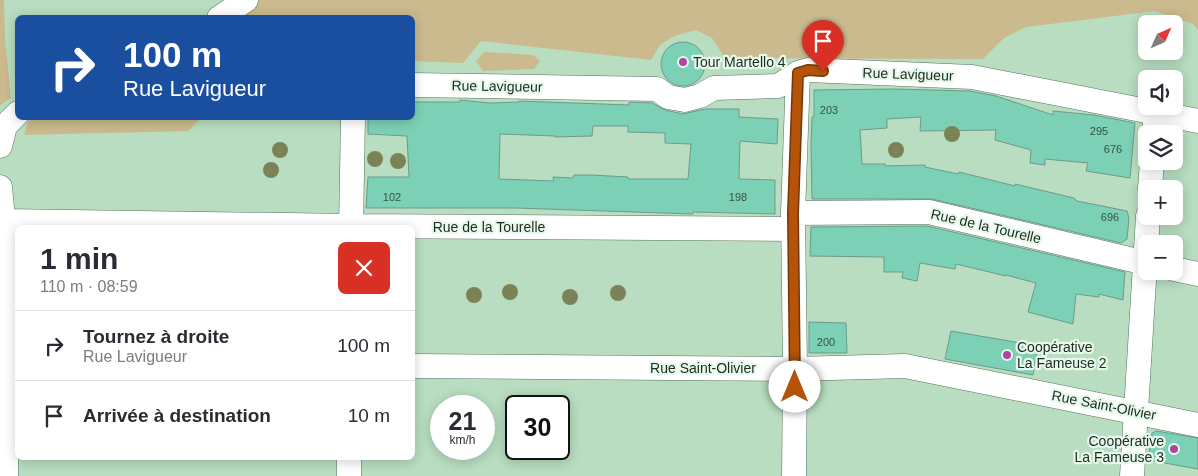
<!DOCTYPE html>
<html lang="fr">
<head>
<meta charset="utf-8">
<style>
  body { margin:0; font-family:Helvetica,sans-serif; background:#f2f2f3; color:#2b2b33; height:100vh; display:flex; flex-direction:column; font-size:19px; white-space:nowrap }
  * { box-sizing:border-box; margin:0 }
  p { font-size:16px; color:#7c7c81 }
  .icon { flex:none; width:28px; height:28px; fill:none; stroke:currentColor; stroke-width:2; stroke-linecap:round; stroke-linejoin:round }
  .map { position:relative; flex:1; overflow:hidden }
  .details { position:absolute; left:15px; top:225px; width:400px; height:235px; display:flex; flex-direction:column; background:#fff; border-radius:8px; box-shadow:0 2px 12px #0003 }
  .details>* { flex:none }
  .guide { position:absolute; left:15px; top:15px; width:400px; height:105px; border-radius:8px; box-shadow:0 2px 12px #0003; background:#1a4fa0; color:#fff; overflow:hidden }
  .needle { width:32px; rotate:45deg }
  .controls { position:absolute; left:1138px; top:15px; display:grid; gap:10px }
  .controls a { display:grid; place-items:center; width:45px; height:45px; border-radius:8px; background:#fff; box-shadow:0 2px 12px #0003; font-size:25px }
  .speed { position:absolute; left:430px; top:395px; display:flex; gap:10px; font-size:25px; font-weight:700; text-align:center }
  .speed>* { display:grid; place-content:center; width:65px; height:65px; border-radius:50%; background:#fff; box-shadow:0 2px 12px #0003; line-height:1 }
  .speed small { font-size:12px; font-weight:400 }
  .speed .limit { border:2px solid #111; border-radius:8px; background:#fff; color:#111 }
  .pin { position:absolute; display:grid; place-items:center; width:42px; height:42px; color:#fff; margin:-51px -21px; border-radius:50% 50% 50% 0; rotate:-45deg; box-shadow:0 0 5px #0007 }
  .pin .icon { rotate:45deg }
  .me { position:absolute; width:55px; margin:-28px; rotate:0deg; stroke-linejoin:round; filter:drop-shadow(0 0 4px #0008) }
  .turn { display:flex; align-items:center; gap:18px; height:105px; padding:0 25px; font-size:22px }
  .turn .icon { width:65px; height:65px; stroke-width:2.5 }
  .turn b { display:block; font-size:35px; line-height:42px }
  .round { display:grid; place-items:center; flex:none; width:52px; height:52px; border-radius:8px; background:#f2f2f3 }
  .headline { display:flex; align-items:center; justify-content:space-between; height:85px; padding:0 25px }
  h1 { font-size:30px; font-weight:700; line-height:38px }
  ul { padding:0; list-style:none }
  li { display:flex; align-items:center; gap:15px; height:70px; padding:0 25px; border-top:1px solid #e1e1e2 }
  li div { flex:1 }
  li b { display:block; font-size:19px }
  li em { font-style:normal }
  .map>svg:first-child { display:block }
  .green { fill:#caba8d }
  .building { fill:#7cd0b5; stroke:#6c9b8b; fill-rule:evenodd }
  .lines { fill:none; stroke-linecap:round; stroke-linejoin:round }
  .minor-casing { stroke:#52735a; stroke-width:25 }
  .minor { stroke:#fff; stroke-width:24 }
  .tree { fill:#7b8356 }
  .route-casing { stroke:#753606; stroke-width:12 }
  .route { stroke:#b45309; stroke-width:9 }
  .poi-dot { fill:#ae44a4; stroke:#e6f9ea; stroke-width:2 }
  .labels { text-anchor:middle; stroke-width:4.5; stroke-linejoin:round; paint-order:stroke }
  .number-label { font-size:11px; fill:#355445 }
  .poi-label { font-size:14px; fill:#1d2b20; stroke:#e6f9ea; text-anchor:start }
  .street-label { font-size:14px; fill:#1d2b20; stroke:#e6f9ea }
</style>
</head>
<body>
<div class="map">
<svg width="1198" height="476" viewBox="0 0 1198 476">
  <rect width="100%" height="100%" fill="#b8ddc0"/>
  <!-- green -->
  <path class="green" d="M0,0H4L5,38L11,98L0,105Z
    M260,0H1198V30L1193,24L1155,11L1026,27L1004,38L983,59L725,58L712,38L696,30L674,36L660,45L651,60L481,41L463,63L413,61L412,18H224Z
    M484,52L533,55L540,61L534,69L483,71L476,61Z
    M33,118H201L188,131L24,135L28,122Z"/>
  <!-- building -->
  <path class="building" d="M661 64a22 22 0 1 1 44 0a22 22 0 1 1-44 0Z
    M895,89L970,91L996,96L1053,115V111L1094,115L1135,123L1130,178L1086,171L1088,163L1045,159V165L1030,163L1031,150L995,140L996,130L920,131L921,117L887,119V128L860,130L862,164H885V166L925,165V167L958,174L959,172L1015,186V184L1074,198L1077,201L1127,211L1129,218L1127,239L1121,243L932,199H812L811,145L812,117H814V90Z
    M460,100L490,103L519,102V101L629,105V102L652,103L665,110L683,114L705,109H739V117L778,119L777,144L740,141L739,179L775,180V214L693,212V214L663,213L516,208H366L368,177H409L407,136L368,134V118H412V102H460ZM593,126H628V132L665,133V143L691,144L688,179H628V177L591,175H574L573,178L553,177L554,181L499,179L500,134L555,136V137L592,136Z
    M927,226L1125,272L1123,300L1099,294V297L1076,294L1073,324L1028,312L1036,283L1006,275V276L956,264L955,269L920,263L917,281L902,278L903,272H884V257L810,256L811,227Z
    M809,322L846,323L847,353H809Z
    M951,331L1038,346L1033,375L945,359Z
    M1156,431L1198,438V469L1148,460L1152,433Z"/>
  <g class="lines">
    <defs>
      <path id="minor" d="M219,18L246,0
        M412,85L657,89L668,97L685,100L700,96L714,88L778,86L798,73L808,70L972,77L1198,121
        M1154,134L1156,113
        M0,146L5,126L18,113
        M0,187C10,283 6,380 6,476
        M1150,189L1152,161
        M793,213L929,212L1146,263
        M4,221L351,226L793,229
        M351,228L353,118
        M1174,269L1198,274
        M412,366L795,369L905,366L1198,425
        M349,476V458
        M794,476L795,369L793,213L798,73
        M1132,476L1148,216"/>
    </defs>
    <!-- minor casing -->
    <use href="#minor" class="minor-casing"/>
    <!-- minor -->
    <use href="#minor" class="minor"/>
  </g>
  <!-- trees -->
  <g class="tree">
    <circle cx="952" cy="134" r="8"/>
    <circle cx="280" cy="150" r="8"/>
    <circle cx="896" cy="150" r="8"/>
    <circle cx="375" cy="159" r="8"/>
    <circle cx="398" cy="161" r="8"/>
    <circle cx="271" cy="170" r="8"/>
    <circle cx="510" cy="292" r="8"/>
    <circle cx="618" cy="293" r="8"/>
    <circle cx="474" cy="295" r="8"/>
    <circle cx="570" cy="297" r="8"/>
  </g>
  <g class="lines">
    <defs>
      <path id="route" d="M795,387L793,213L798,73L808,70L823,71"/>
    </defs>
    <!-- route casing -->
    <use href="#route" class="route-casing"/>
    <!-- route -->
    <use href="#route" class="route"/>
  </g>
  <!-- markers -->
  <g class="poi-dot">
    <circle cx="683" cy="62" r="5"/>
    <circle cx="1007" cy="355" r="5"/>
    <circle cx="1174" cy="449" r="5"/>
  </g>
  <g class="labels">
    <!-- number labels -->
    <g class="number-label">
      <text x="829" y="114">203</text>
      <text x="1099" y="135">295</text>
      <text x="1113" y="153">676</text>
      <text x="392" y="201">102</text>
      <text x="738" y="201">198</text>
      <text x="1110" y="221">696</text>
      <text x="826" y="346">200</text>
    </g>
    <!-- poi labels -->
    <g class="poi-label">
      <text x="693" y="67">Tour Martello 4</text>
      <text x="1017" y="352">Coopérative<tspan x="1017" dy="16">La Fameuse 2</tspan></text>
      <text x="1164" y="446" text-anchor="end">Coopérative<tspan x="1164" dy="16">La Fameuse 3</tspan></text>
    </g>
    <!-- street labels -->
    <g class="street-label">
      <text transform="translate(908 74) rotate(2)" y="5">Rue Lavigueur</text>
      <text transform="translate(497 86) rotate(1)" y="5">Rue Lavigueur</text>
      <text transform="translate(986 226) rotate(13)" y="5">Rue de la Tourelle</text>
      <text x="489" y="232">Rue de la Tourelle</text>
      <text x="703" y="373">Rue Saint-Olivier</text>
      <text transform="translate(1104 405) rotate(11)" y="5">Rue Saint-Olivier</text>
    </g>
  </g>
</svg>
<div class="controls">
<a><svg class="needle" viewBox="-14 -14 28 28"><path d="M0-13l5 13h-10z" fill="#e53935"/><path d="M0 13l5-13h-10z" fill="#7c7c81"/></svg></a>
<a><svg class="icon" aria-label="sound" viewBox="0 0 24 24"><path d="M4 9h4l5-4v14l-5-4H4zM17 9q2 3 0 6"/></svg></a>
<a><svg class="icon" aria-label="layers" viewBox="0 0 24 24"><path d="M12 4l9 5-9 5-9-5zM3 14l9 5 9-5"/></svg></a>
<a>+</a>
<a>−</a>
</div>
<div class="speed"><div>21<small>km/h</small></div><div class="limit">30</div></div>
<div class="pin" style="left:823px;top:71px;background:#d93025"><svg class="icon" aria-label="arrive" viewBox="0 0 24 24"><path d="M6 21V4h12l-3 4 3 4H6"/></svg></div>
<svg class="me" style="left:795px;top:387px" viewBox="-20 -20 40 40"><circle r="19" fill="#fff"/><path d="M0-13L10 11 0 6-10 11z" fill="#b45309"/></svg>
<div class="guide">
<div class="turn"><svg class="icon" aria-label="right" viewBox="0 0 24 24"><path d="M7 20v-9h11M14 6l5 5-5 5"/></svg><div><b>100 m</b>Rue Lavigueur</div></div>
</div>
<section class="details">
<div class="headline"><div><h1>1 min</h1><p>110 m · 08:59</p></div><a class="round" style="background:#d93025;color:#fff"><svg class="icon" aria-label="close" viewBox="0 0 24 24"><path d="M6 6l12 12M18 6L6 18"/></svg></a></div>
<ul>
<li><svg class="icon" aria-label="right" viewBox="0 0 24 24"><path d="M7 20v-9h11M14 6l5 5-5 5"/></svg><div><b>Tournez à droite</b><p>Rue Lavigueur</p></div><em>100 m</em></li>
<li><svg class="icon" aria-label="arrive" viewBox="0 0 24 24"><path d="M6 21V4h12l-3 4 3 4H6"/></svg><div><b>Arrivée à destination</b></div><em>10 m</em></li>
</ul>
</section>
</div>
</body>
</html>
